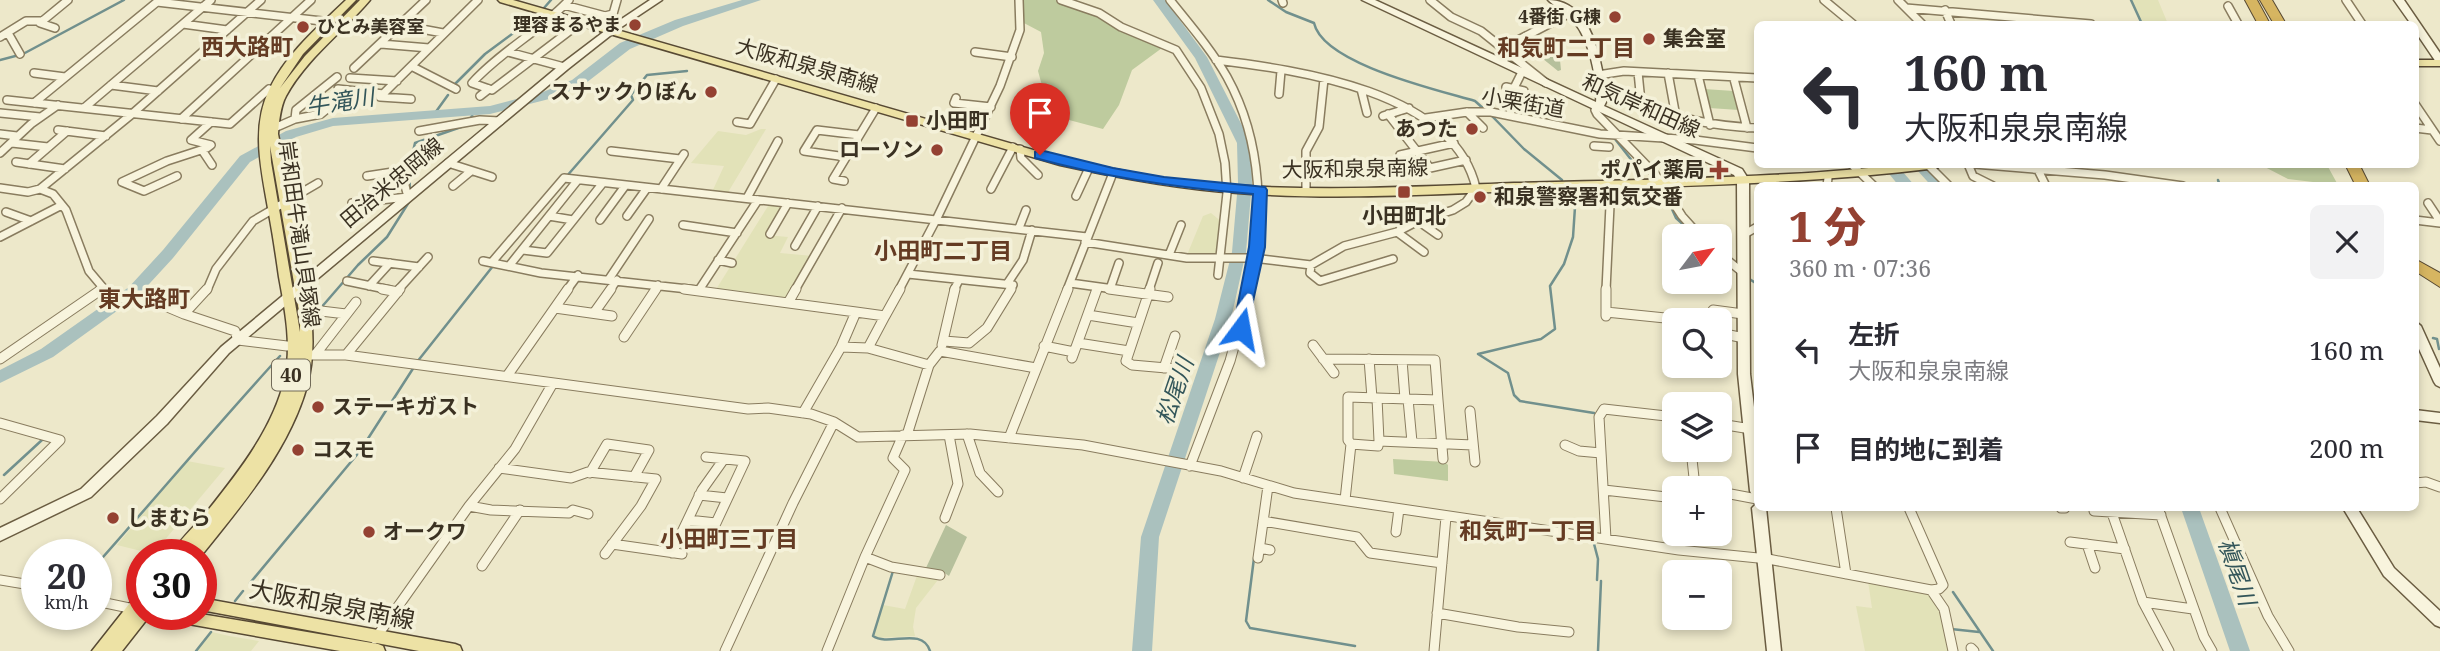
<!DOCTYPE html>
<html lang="ja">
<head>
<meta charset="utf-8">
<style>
  body { margin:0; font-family:"Noto Serif","Noto Sans JP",serif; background:#f2f2f3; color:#2b2b33; height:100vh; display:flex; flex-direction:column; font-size:26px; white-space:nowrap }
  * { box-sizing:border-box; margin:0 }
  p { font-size:23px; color:#7c7c81 }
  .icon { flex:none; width:38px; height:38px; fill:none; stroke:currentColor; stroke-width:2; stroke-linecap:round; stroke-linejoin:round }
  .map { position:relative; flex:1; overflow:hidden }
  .details { position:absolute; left:1754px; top:182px; width:665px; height:329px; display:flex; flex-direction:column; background:#fff; border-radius:10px; box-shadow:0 4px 10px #0003 }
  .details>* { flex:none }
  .top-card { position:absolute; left:1754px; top:21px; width:665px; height:147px; border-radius:10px; box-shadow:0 4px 10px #0003; background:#fff; color:#2b2b33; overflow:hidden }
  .needle { width:46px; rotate:58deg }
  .controls { position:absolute; left:1662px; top:224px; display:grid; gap:14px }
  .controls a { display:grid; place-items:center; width:70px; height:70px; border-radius:10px; background:#fff; box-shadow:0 4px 10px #0003; font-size:35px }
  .speed { position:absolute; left:21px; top:539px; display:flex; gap:14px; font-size:35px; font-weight:700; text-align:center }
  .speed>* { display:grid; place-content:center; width:91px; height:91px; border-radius:50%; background:#fff; box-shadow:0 4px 10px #0003; line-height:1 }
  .speed small { font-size:18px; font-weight:400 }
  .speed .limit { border:10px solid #d22; background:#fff; color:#111 }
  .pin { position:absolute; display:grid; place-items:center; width:60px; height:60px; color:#fff; margin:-72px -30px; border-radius:50% 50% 50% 0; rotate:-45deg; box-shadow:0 0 7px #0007 }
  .pin .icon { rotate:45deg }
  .me { position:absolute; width:77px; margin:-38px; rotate:13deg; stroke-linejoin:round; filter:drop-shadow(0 0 5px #0008) }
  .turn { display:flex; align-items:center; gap:24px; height:147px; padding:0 35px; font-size:32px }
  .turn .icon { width:91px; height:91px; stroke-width:2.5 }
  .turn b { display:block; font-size:49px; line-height:60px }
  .round { display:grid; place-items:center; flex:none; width:74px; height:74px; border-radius:10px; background:#f2f2f3 }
  .headline { display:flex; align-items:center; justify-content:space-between; height:119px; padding:0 35px }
  h1 { font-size:42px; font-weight:800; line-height:52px; color:#944132 }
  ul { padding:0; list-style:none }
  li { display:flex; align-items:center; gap:21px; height:98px; padding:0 35px }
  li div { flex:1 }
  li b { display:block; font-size:26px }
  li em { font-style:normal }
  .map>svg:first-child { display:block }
  .farmland { fill:#e2e2b8 }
  .green { fill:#becb9e }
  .cemetery { fill:#b6c09c }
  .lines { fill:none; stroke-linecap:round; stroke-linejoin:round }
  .stream { stroke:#71908d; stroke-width:2.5 }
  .canal { stroke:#aac1be; stroke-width:8 }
  .river { fill:#aac1be; fill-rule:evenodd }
  .street-far1-casing { stroke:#897c5f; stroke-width:10 }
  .street-casing { stroke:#897c5f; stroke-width:11 }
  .secondary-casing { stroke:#6b5d42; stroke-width:3 }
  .primary-casing { stroke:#574933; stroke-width:3 }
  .highway-casing { stroke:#574933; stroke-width:2 }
  .street-far1 { stroke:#f8f4dd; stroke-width:7 }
  .street { stroke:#f8f4dd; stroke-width:9 }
  .secondary { fill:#f8f4dd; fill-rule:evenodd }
  .primary { fill:#ede2a5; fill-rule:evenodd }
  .highway { fill:#d6b561; fill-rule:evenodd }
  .route { fill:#1a73e8; stroke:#114b97; stroke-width:2 }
  .poi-dot { fill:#944132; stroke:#f4f1d9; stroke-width:2.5 }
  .labels { text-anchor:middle; stroke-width:7; stroke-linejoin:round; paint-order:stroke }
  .far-poi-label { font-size:18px; font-weight:bold; fill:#3a3122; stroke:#f4f1d9; text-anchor:end }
  .shield { fill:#f4f1d9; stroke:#726b59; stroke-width:2 }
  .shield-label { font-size:19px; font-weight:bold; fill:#3a3122 }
  .poi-label { font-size:21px; font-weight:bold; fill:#3a3122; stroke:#f4f1d9; text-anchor:start }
  .street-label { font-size:21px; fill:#3a3122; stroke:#f4f1d9 }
  .neighbourhood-label { font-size:23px; font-weight:bold; fill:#643b23; stroke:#f4f1d9 }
  .water-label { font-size:23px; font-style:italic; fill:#325559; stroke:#f4f1d9 }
  .near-street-label { font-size:24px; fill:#3a3122; stroke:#f4f1d9 }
</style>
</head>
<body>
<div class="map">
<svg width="2440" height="651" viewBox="0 0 2440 651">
  <rect width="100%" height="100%" fill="#ede8ca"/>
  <!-- farmland -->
  <path class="farmland" d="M2132,0H2158L2168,24H2143Z
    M761,129H766L727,194L712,192L724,166L691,163L718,131L746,135Z
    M770,203L783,206L766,235L788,237L780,253L813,256L785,301L715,291Z
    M1211,213L1223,223L1218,254L1187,255L1203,216Z
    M187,461L225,468L163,542L176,545L173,549L164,548L157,555L117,545Z
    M918,573L941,576L916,608L913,627L915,636L875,638L873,634L883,605L905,609Z
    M1868,581L1930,593L1942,609L1951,651H1865L1856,606L1872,608Z
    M212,632L229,636L259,641L251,651H197Z"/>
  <!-- green -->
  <path class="green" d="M1022,0C1032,0 1044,0 1055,0C1089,4 1132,32 1162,48L1132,70L1119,105L1103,129L1054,116L1049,111L1038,71L1044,53L1041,32L1022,22Z
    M1704,89L1734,91L1739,110L1709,108Z
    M2261,165H2327L2338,185L2288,179Z
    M1393,459L1445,462L1448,465V481L1394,474Z"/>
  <!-- cemetery -->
  <path class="cemetery" d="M1542,35L1553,38V45L1559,50L1561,70L1558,71L1527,46Z
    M946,525L967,537L949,576L943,572L925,570Z"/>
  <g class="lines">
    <!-- stream -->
    <path class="stream" d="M1268,0L1286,12L1314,23C1323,64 1438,90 1475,101L1485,110
      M2131,0L2142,24
      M544,8L551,0
      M0,60L23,54L124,0
      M453,86L485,54L539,14
      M435,113L448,95
      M1490,114L1524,149L1562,180
      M471,118L474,111
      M1615,139L1633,162
      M566,177L633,100L631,95L647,75L687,71
      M2218,180L2220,186
      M1571,189L1575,207L1573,237L1564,264L1550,286L1555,329L1541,339L1478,354L1508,373L1514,395L1520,401L1594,413
      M410,192L409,168L415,143L464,126
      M1667,198L1676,218L1696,236
      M511,245L534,218
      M1748,278L1757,284
      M313,317L358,265L387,237L409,202
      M2433,338L2437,339L2439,349
      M417,362L493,266
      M4,475L42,440
      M1593,540L1598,559L1597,580
      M1254,558L1246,621L1250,628L1355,646
      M96,565C158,495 217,425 280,356
      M893,571L873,636C889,647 922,626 930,651
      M250,583L360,451L414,367
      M1953,592L1993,651
      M235,601L243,591
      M1951,629L1979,632
      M196,651L211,632
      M1598,651L1601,581"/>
    <!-- canal -->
    <path class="canal" d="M1917,164L1937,186"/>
    <!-- river -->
    <path class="river" d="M742,0H761L683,26L630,49L582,86L553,98L490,114L333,126L296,137L250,162L173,258L139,295L53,357L0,383V370L41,349L129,287L163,250L240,156L286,131L333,118L490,106L543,92L572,80L620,43L675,20Z
      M1153,0H1165L1207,57L1251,143L1252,183L1246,252L1231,319L1159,537L1152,651H1132L1141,537L1215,319L1232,252L1238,183L1237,143L1195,58Z
      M1881,164H1896L1915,186H1899Z
      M2181,508H2199L2250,651H2230Z"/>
    <defs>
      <path id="street-far1" d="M569,0C540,31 501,51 472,83L492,90L580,23
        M1061,0L1099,13L1121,27L1176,50L1201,88L1219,134L1225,163L1227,193L1218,275
        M1170,0C1190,25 1211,49 1227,77C1264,144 1263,218 1250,290
        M1282,0L1283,3
        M1430,0L1451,17L1481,31L1546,83
        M1824,0L1853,24
        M1898,0L1906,8L2091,24
        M2346,0L2362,24
        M564,5L605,16L613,14L617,0
        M2228,6L2238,24
        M1906,8L1922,24
        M1945,10L1951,24
        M183,24L227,30
        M340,24L395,30
        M400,25L443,33
        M55,28L40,23L68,0
        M8,33L20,54
        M0,37L26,21H41
        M381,44L429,48
        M1503,48L1572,12
        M508,52L564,67
        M975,52L1012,57
        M413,67L456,89
        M354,68L426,0
        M1638,72L1641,102C1678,120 1716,126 1757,128
        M34,73L65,77
        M1668,73L1676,117
        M1598,75L1624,71L1757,78
        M1698,75L1710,125
        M350,78L397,81
        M1734,79L1747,128
        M111,85L158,91
        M1506,87L1524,91
        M1514,88L1522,72
        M338,89L384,94
        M1361,89L1367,113
        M1279,94L1281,71
        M480,96L489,89
        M956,98L954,103L991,107
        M411,99L380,97L478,0
        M7,100L230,124L269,89
        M34,103L157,2L322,21
        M2415,104L2440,141
        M1598,107L1595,110L1597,114L1655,174L1682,216L1700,236
        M84,108L211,0
        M1467,112L1483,128
        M0,113L40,117
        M1388,114L1430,168L1466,160
        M1383,116L1409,108
        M1426,118L1467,112H1491L1600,134L1695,140L1757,148
        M181,119L311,0
        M295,119L296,110L337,77
        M737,122L750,124L776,79
        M2415,128L2432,130
        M272,129L295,119L321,114L349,91
        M58,130L106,136
        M419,131L480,120L500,121
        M0,134L17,136
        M12,143L48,147
        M1594,146L1609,147
        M1020,149L1021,158L1038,175
        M202,150L212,165
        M611,151L680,159
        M0,153L31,124L58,105
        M1400,155L1454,143
        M846,157L804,151L817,130L859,135
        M16,162L65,169
        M448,163L492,177
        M29,164L67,131
        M1851,164L1874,186
        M1927,164L1949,186
        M1968,164L1973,176L1993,186
        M1974,164L2105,175L2183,186
        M2039,172L2046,186
        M177,176L144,191L122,182L167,161L207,148L211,145L191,140L211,122
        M367,176L406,170
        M844,181L833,179L876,108
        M453,186L471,171
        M1827,186L1828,178
        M0,188L28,192L40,189L53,194L66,210L89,271L105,290
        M40,189L132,114L261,0
        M661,189L684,154
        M991,189L1013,147
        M1306,192V151L1319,127L1324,79
        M1076,196L1089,168
        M747,198L778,141
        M352,203L408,197L404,182L407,164
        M2428,203L2440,221
        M6,212L31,221
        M549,216L573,220
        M627,216L647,188
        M600,220L625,186
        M2415,220L2440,223
        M1418,221L1438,235
        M683,225L737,233
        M1019,228L1026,210
        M1397,232L1424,252
        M770,234L788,203
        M1743,235L1757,227
        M0,237L62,205
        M1085,242L1187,258H1253L1311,265L1344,246L1397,232L1418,221L1453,210L1466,202L1476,188C1454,91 1298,70 1216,60
        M795,246L818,206
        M523,250L547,253L602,184
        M1720,254L1742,272
        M1169,255L1181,225
        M718,260L732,263
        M373,261L419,267
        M483,261L541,273L697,290
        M492,262L564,178L1087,237
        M1311,265L1310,273L1320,281L1393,259
        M509,266L577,181
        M908,274L1013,285L1010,290
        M609,279L649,219
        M347,281L390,290
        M1070,283L1121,290
        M1007,284L1023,260L1032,230
        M369,286L390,263
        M1110,289L1119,263
        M207,290L216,269L253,221L318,183
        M398,290L428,257
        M567,290L578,275
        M610,290L617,280
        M655,290L658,285
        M699,290L758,200
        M795,290L842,208
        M899,290L937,218L1000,86L1020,30L1019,0
        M954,290L959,280
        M1067,290L1113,173
        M1097,290L1098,287
        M1149,290L1158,263
        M1606,290L1611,184"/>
      <path id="street" d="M104,289L110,296L165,306L184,314
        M207,289L184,314L235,331L238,340L287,346
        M382,289L398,292
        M684,289L856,312
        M1109,289L1168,297
        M1150,289L1126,361L1132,365L1178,369
        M1606,289V316
        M788,303L796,289
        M555,308L612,316
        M1713,310L1743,314
        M321,311L346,314
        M1606,312L1685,320
        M594,313L611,289
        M1088,315L1138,323
        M1720,333L1744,338
        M624,337L656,289
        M944,341L969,343L987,328L1011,289
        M1078,343L1129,351
        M942,345L955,289
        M1313,345L1334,373
        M1044,346L1074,352
        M841,347L868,348L929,365L940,351L1036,368
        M868,348L885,316
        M303,355H346L748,409L768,408L811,414L834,422L858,437L970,434L1083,445L1221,471L1294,493L1679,550L1768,559L1931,590L1944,609L1953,651
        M315,355L356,302
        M346,355L400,289
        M1072,358L1097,289
        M0,359L102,289
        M1323,359L1435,360L1438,400
        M1369,359L1372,398
        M1402,360L1405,399
        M1164,368L1175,336
        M507,376L568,289
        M1377,398L1379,441
        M1408,399L1412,442
        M1470,411L1475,462
        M803,413L841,347L856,312L885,316L900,289
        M0,423L60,440L0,499
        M1720,424L1751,429
        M967,434L980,473L998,492
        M907,435L929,365
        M1009,438L1068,289
        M1351,444L1378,446L1379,441L1473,445
        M1565,445L1579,451L1601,453
        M1691,450L1695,487
        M1190,466L1230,361L1250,289
        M499,468L571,478L588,472L656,479L641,506L605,554
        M590,473L607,444L649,450L634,477
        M1243,478L1257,436
        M2415,483L2426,482L2440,487
        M1684,488H1699
        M1604,490L1675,498
        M1720,492L1757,499
        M699,495L727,498
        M1345,500L1351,444L1348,440V397L1438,400L1443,459
        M469,506L491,510L569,513L573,510L588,514
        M1836,508L1846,574
        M1909,508L1943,585L1939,589L1931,590
        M2061,508H2065
        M2158,508L2204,637L2212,651
        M2220,508L2268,616L2289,651
        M2094,511L2161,515
        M2112,513L2143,602L2169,651
        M945,518L958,484L949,435
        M688,520L716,523L745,461L706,457
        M1263,521L1357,537L1370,553L1442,563
        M1396,532L1399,509
        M1606,539L1599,417L1604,409L1675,417
        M2070,542L2125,549
        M612,544L682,554
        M2087,544L2095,568
        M1260,548L1270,550
        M672,553L702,490L724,459
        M865,557L891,567L940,575
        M1258,558L1268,486
        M482,566L520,510
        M0,580L37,586
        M96,601L134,609
        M2143,602L2193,609
        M1437,613L1518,627L1569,632
        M375,639L469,506L515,449L553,383
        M1971,648L1974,651
        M725,651L793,503L834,422
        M827,651L865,557L905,470L893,458L903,435
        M1434,651L1446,517"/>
      <path id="secondary" d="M650,0H662L620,28L568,69L229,353L167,424L91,497L0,541V528L81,489L157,416L221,347L560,65L614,24Z
        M1362,0H1375L1596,102C1598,80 1589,39 1574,22C1567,13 1556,8 1548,0C1594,0 1602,66 1607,100L1604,106L1742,169L1749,180L1750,374L1757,432V497L1752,495L1750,491L1738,374L1737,180L1734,175Z
        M2394,0H2404L2440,53V63L2436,62L2415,31V24H2411Z
        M2415,321L2421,326L2440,368V387L2436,385L2434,382L2415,340Z
        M2415,410L2440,413V423L2415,420Z
        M1757,503V508H1766L1781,651H1767L1752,508Z
        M2343,508H2357L2394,568L2440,611V627L2435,625L2384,576Z"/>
      <path id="primary" d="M346,0H356L303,54L280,88L305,56L360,0H370C343,32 306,59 286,96C280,107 279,122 278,134C285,171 292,207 299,244C307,290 320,338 307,386C289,450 242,505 201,556V555H171C179,540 194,527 205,514C237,474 274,428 285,377C292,344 285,310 279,277C276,256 273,235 269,214C262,172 250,128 270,88C287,53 318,27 346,0ZM270,146L300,317V332L271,162Z
        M498,0H513L1061,158C1106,167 1151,178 1196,182C1302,193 1408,187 1514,183C1605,181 1697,179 1789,174C1840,172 1891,164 1942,164L1937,168C1809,184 1680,186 1551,190C1447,193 1342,201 1238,193C1177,189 1119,178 1060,165L500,2Z
        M2415,60H2440V66H2415Z
        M142,593V614H151L122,651H92L137,594Z
        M201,598L455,644L460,646L462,651H419L201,610Z
        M159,614H201L378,644L383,646L385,651H340L166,620L161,619Z"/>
      <path id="highway" d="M2245,0H2257L2270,24H2258Z
        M2260,0H2272L2286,24H2274Z
        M2345,164H2359L2370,186H2356Z
        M2415,259L2440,273V287L2415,271Z"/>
    </defs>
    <!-- street-far1 casing -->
    <use href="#street-far1" class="street-far1-casing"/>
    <!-- street casing -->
    <use href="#street" class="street-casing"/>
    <!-- secondary casing -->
    <use href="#secondary" class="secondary-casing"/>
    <!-- primary casing -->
    <use href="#primary" class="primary-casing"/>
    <!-- highway casing -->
    <use href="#highway" class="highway-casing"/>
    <!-- street-far1 -->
    <use href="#street-far1" class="street-far1"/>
    <!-- street -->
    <use href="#street" class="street"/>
    <!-- secondary -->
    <use href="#secondary" class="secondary"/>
    <!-- primary -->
    <use href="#primary" class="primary"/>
    <!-- highway -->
    <use href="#highway" class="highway"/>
  </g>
  <!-- route -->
  <path class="route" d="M1040,150L1113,168L1164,177L1265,187L1267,190L1265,247L1246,333L1241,335L1233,329L1249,247L1253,194C1178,188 1107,178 1035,158V152Z"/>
  <!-- markers -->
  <g class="poi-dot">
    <circle cx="1615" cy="17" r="7"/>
    <circle cx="635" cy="25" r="7"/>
    <circle cx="303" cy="27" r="7"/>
    <circle cx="1649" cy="39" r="7"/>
    <circle cx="711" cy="92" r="7"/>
    <rect x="905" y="114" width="14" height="14" rx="3.5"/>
    <circle cx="1472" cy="129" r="7"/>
    <circle cx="937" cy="150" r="7"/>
    <path d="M1715.5 159.5h7v7h7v7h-7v7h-7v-7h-7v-7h7z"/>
    <rect x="1397" y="185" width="14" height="14" rx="3.5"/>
    <circle cx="1480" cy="197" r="7"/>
    <circle cx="318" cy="407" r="7"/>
    <circle cx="298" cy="450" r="7"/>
    <circle cx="113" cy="518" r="7"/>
    <circle cx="369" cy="532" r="7"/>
  </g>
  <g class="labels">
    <!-- far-poi labels -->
    <g class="far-poi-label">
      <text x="1601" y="23">4番街 G棟</text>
      <text x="621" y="31">理容まるやま</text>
      <text x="317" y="33" text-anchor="start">ひとみ美容室</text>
    </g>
    <!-- shield labels -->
    <rect class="shield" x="272" y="359.5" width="38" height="31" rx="5"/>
    <g class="shield-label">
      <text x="291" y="382">40</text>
    </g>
    <!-- poi labels -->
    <g class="poi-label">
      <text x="1663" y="46">集会室</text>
      <text x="697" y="99" text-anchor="end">スナックりぼん</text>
      <text x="926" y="128">小田町</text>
      <text x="1458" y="136" text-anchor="end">あつた</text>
      <text x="923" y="157" text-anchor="end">ローソン</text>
      <text x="1705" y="177" text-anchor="end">ポパイ薬局</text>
      <text x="1494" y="204">和泉警察署和気交番</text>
      <text x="1404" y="223" text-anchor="middle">小田町北</text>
      <text x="332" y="414">ステーキガスト</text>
      <text x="312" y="457">コスモ</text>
      <text x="127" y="525">しまむら</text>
      <text x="383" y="539">オークワ</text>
    </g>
    <!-- street labels -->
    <g class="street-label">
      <text transform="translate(807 66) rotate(16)" y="7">大阪和泉泉南線</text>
      <text transform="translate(1523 103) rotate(10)" y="7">小栗街道</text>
      <text transform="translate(1641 106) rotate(24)" y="7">和気岸和田線</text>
      <text transform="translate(1355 169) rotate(-1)" y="7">大阪和泉泉南線</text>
      <text transform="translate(392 183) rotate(-40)" y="7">田治米忠岡線</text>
      <text transform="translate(299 234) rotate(82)" y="7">岸和田牛滝山貝塚線</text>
    </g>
    <!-- neighbourhood labels -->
    <g class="neighbourhood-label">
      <text x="247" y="55">西大路町</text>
      <text x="1566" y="56">和気町二丁目</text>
      <text x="943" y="259">小田町二丁目</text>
      <text x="144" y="307">東大路町</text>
      <text x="1528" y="539">和気町一丁目</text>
      <text x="729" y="547">小田町三丁目</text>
    </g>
    <!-- water labels -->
    <g class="water-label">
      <text transform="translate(340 102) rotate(-9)" y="8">牛滝川</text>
      <text transform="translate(1175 391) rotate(-71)" y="8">松尾川</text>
      <text transform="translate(2237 572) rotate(71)" y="8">槇尾川</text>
    </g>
    <!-- near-street labels -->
    <g class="near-street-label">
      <text transform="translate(332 605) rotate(11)" y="8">大阪和泉泉南線</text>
    </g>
  </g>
</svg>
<div class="controls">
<a><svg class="needle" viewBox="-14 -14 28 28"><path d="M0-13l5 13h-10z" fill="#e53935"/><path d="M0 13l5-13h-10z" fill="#7c7c81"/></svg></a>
<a><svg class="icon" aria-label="search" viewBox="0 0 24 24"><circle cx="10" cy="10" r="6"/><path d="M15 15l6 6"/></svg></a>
<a><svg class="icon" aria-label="layers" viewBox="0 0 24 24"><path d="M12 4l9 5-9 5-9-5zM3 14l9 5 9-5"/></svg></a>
<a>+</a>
<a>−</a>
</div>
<div class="speed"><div>20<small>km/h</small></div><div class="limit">30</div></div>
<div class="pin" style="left:1040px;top:155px;background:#d93025"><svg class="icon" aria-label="arrive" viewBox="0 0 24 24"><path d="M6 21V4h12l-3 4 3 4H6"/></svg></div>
<svg class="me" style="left:1241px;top:329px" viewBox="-20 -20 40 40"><path d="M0-17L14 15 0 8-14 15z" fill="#1a73e8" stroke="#fff" stroke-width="4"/></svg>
<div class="top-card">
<div class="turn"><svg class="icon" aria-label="left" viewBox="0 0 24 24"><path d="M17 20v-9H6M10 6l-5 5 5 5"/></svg><div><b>160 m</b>大阪和泉泉南線</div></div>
</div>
<section class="details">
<div class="headline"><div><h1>1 分</h1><p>360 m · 07:36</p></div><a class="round"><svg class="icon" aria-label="close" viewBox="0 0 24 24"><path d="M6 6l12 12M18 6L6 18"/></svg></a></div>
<ul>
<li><svg class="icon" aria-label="left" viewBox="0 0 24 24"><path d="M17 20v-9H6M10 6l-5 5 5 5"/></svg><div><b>左折</b><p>大阪和泉泉南線</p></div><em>160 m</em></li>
<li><svg class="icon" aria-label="arrive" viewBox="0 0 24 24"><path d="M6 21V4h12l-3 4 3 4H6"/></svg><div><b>目的地に到着</b></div><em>200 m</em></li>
</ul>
</section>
</div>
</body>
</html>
